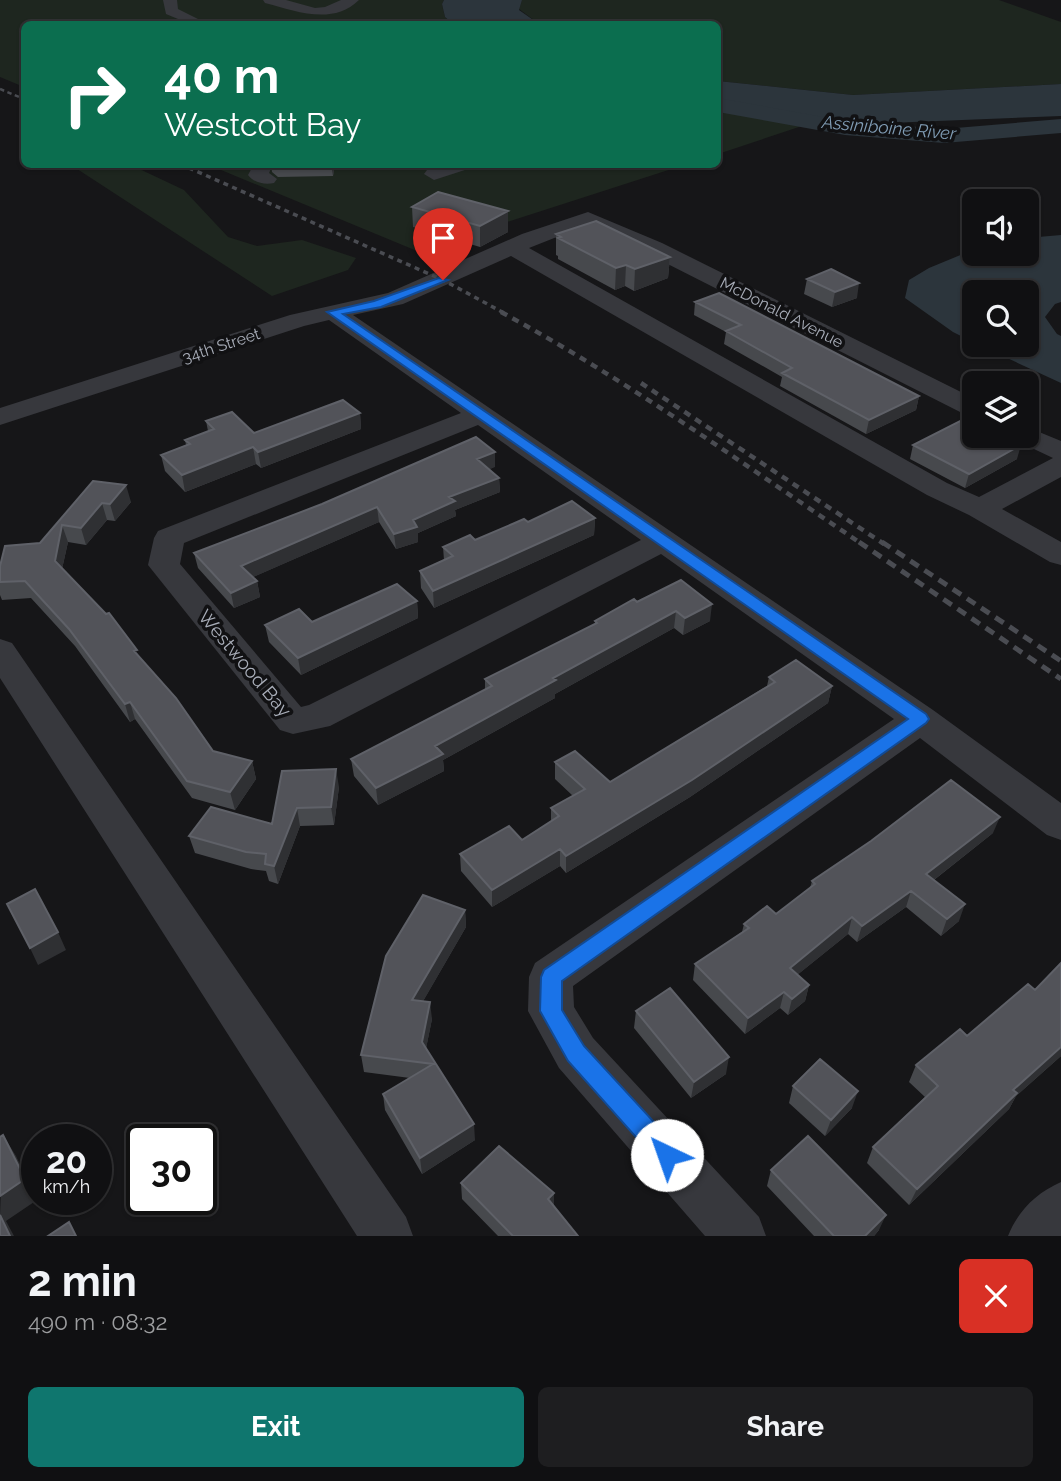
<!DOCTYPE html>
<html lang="en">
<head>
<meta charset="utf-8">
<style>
  body { margin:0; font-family:Raleway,sans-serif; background:#1e1e20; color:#f1f3f6; height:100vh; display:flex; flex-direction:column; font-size:26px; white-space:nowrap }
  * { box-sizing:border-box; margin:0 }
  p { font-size:23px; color:#9c9d9f }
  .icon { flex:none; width:38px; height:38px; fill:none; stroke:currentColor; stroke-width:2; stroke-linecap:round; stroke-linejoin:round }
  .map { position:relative; height:1236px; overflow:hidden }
  .details { display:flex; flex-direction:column; background:#101012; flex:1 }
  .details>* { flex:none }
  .top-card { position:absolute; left:21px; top:21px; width:700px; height:147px; border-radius:10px; box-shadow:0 2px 5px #0004,0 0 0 2px #303032; background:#0b6e4f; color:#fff; overflow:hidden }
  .buttons { position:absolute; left:962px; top:189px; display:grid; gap:14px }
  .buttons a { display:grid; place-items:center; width:77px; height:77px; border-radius:10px; background:#101012; box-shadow:0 2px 5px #0004,0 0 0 2px #303032; font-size:35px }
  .speed { position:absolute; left:21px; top:1124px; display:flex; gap:14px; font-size:35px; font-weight:700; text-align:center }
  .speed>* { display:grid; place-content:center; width:91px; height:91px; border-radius:50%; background:#101012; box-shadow:0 2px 5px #0004,0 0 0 2px #303032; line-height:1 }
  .speed small { font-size:18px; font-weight:400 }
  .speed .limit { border:4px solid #111; border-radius:10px; background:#fff; color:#111 }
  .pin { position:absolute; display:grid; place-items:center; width:60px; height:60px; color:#fff; margin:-72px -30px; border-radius:50% 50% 50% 0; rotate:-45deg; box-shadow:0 0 7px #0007 }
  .pin .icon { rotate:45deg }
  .me { position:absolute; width:77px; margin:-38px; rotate:318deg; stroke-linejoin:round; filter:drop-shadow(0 0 5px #0008) }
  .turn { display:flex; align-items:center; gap:24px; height:147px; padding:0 28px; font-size:32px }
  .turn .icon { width:91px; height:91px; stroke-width:2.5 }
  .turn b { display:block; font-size:49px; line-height:60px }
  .round { display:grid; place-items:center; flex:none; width:74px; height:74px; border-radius:10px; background:#1e1e20 }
  .head { display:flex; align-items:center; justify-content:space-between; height:119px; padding:0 28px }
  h1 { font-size:42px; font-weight:700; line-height:52px }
  .action { display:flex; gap:14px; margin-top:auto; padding:14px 28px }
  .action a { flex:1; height:80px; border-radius:10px; background:#0f766e; color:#fff; font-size:28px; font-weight:700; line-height:80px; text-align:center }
  .action a+a { background:#1e1e20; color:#f1f3f6 }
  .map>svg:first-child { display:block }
  .green { fill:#1e261f }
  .water { fill:#2c353c }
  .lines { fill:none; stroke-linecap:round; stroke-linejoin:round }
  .river { fill:#2c353c; fill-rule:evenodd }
  .minor { fill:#37383d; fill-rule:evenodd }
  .rail-far3 { stroke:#4a4c52; stroke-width:2.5; stroke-dasharray:4.5 3.5; stroke-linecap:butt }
  .rail-far2 { stroke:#4a4c52; stroke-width:3.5; stroke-dasharray:5 4.5; stroke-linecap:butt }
  .rail-far1 { stroke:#4a4c52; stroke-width:4.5; stroke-dasharray:7 6; stroke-linecap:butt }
  .rail { stroke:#4a4c52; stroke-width:5; stroke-dasharray:10 7; stroke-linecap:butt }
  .wall { fill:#47494d }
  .shaded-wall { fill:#2f3033 }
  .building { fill:#525359; stroke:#5f6168; stroke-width:2 }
  .route { fill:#1a73e8; stroke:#114b97; stroke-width:2 }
  .labels { text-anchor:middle; stroke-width:7; stroke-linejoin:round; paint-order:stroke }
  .far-street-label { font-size:16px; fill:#a8adb8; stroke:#111113 }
  .far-water-label { font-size:18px; font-style:italic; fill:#7f9bb3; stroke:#111113 }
  .street-label { font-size:19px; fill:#a8adb8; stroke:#111113 }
</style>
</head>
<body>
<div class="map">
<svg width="1061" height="1236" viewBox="0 0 1061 1236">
  <rect width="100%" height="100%" fill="#161618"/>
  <!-- green -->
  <path class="green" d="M0,0H444L442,4L445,17L453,24H24V87L0,77Z
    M522,0H999L1061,22V84L853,95L718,81V24H539L519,9Z
    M718,109L817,121L718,154Z
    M71,165H131L184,190L228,237L257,246L302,240L356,258L348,270L272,296Z
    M209,165H684L417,251Z"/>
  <!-- water -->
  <path class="water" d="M444,0H522L519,10L539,24H453L445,17L442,4Z
    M718,81L853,95L1061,84V116L888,123L817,121L718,109Z
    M1061,235V302L1055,304L1045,317L1057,334L1061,336V383L979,345H1027V292H975V343L953,332L905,298L909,280L929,268L975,249V254H1027V238Z"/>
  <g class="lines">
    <!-- river -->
    <path class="river" d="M718,98L845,121L944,129L1061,119V133L944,143L845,135L718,112Z"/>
    <!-- minor -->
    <path class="minor" d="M163,0H177L178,9L208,24H190L166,14Z
      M263,0H286L315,8L325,7L341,0H359C332,26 296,11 265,3Z
      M254,164H273L269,173L277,179L274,183C265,185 254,183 248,175Z
      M443,164H473L471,168L434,180L424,174L427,170Z
      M588,212L662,243L975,399V417L966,415L646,253L587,225L529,248L947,483L979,497L1053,458L1017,441L1014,436H1027V427L1061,441V477L1002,509L1061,542V565L1050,562L969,515L927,495L511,256L403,304L353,315L933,710L1061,803V840L1047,835L920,738L573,986L574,1007L593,1038L759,1217L766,1236H705L559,1068L528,1011L529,977L535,963L894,719L661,554L330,726L293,734L280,730L148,565L154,538L158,531L461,413L329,320L304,326L0,425V408L290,315L388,293L522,234ZM478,425L641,540L309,705L301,707L180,564L184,543Z
      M0,639L12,643L406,1217L413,1236H357L0,678Z
      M1061,1182V1236H1008C1018,1211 1036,1193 1061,1182Z"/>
    <!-- rail-far3 -->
    <path class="rail-far3" d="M0,89L24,99"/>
    <!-- rail-far2 -->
    <path class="rail-far2" d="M180,164L443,280L504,313"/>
    <!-- rail-far1 -->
    <path class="rail-far1" d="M501,312C627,380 743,464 862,544
      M641,383L884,544"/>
    <!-- rail -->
    <path class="rail" d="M859,542L1061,679
      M882,542L1061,661"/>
  </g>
  <!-- wall -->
  <path class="wall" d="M271,164H335L333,176L278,177L272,172Z
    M412,207L508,211V232L480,247L413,227Z
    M556,234L670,257L668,278L634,291L625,286L615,290L558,259V256L556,255Z
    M807,279L857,298L832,307L804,294Z
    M695,302L919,396L916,410L866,434L780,386L782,377L724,344L726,332L694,315Z
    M360,413L361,429L261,468L256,464L185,492L165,471L161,455L186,445L185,440L208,431L206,421L254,433Z
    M913,445L1017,459L965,488L910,459Z
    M495,467L489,469L499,478L500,492L455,510L456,516L418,533V542L396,549L379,522L253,577L257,581L260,597L234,608L198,568L194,553Z
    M93,481L131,502L115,521L107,520L86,545L68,542L62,569L140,658L213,751L252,761L256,779L235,810L192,798L135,719L130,722L75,646L31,598L2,600L0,595V566L40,543Z
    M595,518L594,535L434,608L421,588L420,571L444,560L443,547L475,540L528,522Z
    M681,580L710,621L683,635L674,628L555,694V698L443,760L444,771L378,805L354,776L351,759L485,690V679L595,624V621Z
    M417,601L418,618L301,675L269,642L265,625L312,622Z
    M769,677L832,686L828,703L690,797L566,873L560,866L492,907L461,871L460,854L522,840L551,821V808L573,796L555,779V762L610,782L767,686Z
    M282,771L339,787L334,825L300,826L278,884L269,881L266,871L251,869L195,853L189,836L272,824Z
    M993,833L934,880L959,921L941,936L906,907L857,942L848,934L797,975L809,985L805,1001L788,1015L780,1008L745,1034L693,980L695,964L742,932L744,924L776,914L810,888L812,881Z
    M465,910L466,927L423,1001L432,1019L426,1048L475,1140L422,1174L385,1110L383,1094L410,1078L364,1072L361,1055Z
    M1061,963V1056L1016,1096L1009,1109L909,1205L867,1163L873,1147L925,1097L909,1082L916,1065L967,1036L1035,990Z
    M636,1011L726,1074L691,1098L634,1028Z
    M793,1086L852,1108L825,1136L789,1103Z
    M771,1170L879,1230L874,1236H814L767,1186Z
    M461,1183L554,1193V1207L578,1236H498L462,1199Z"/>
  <!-- shaded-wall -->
  <path class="shaded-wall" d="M331,164H335L333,176Z
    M508,211V232L480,247V226Z
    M670,257L668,278L634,291L635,269Z
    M626,265L625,286L615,290L616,268Z
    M859,283L857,298L832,307L835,292Z
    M919,396L916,410L866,434L869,420Z
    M360,413L361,429L261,468L258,452Z
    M1021,445L1017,459L965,488L969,474Z
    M253,447L256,464L185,492L182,475Z
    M495,452V467L478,474L477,459Z
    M499,478L500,492L455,510L456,516L418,533V542L396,549L394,534L413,520L449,497Z
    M126,485L131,502L115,521L110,504Z
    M102,503L107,520L86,545L81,528Z
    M377,507L379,522L244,581L241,566Z
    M595,518L594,535L434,608L433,591Z
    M62,525L68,542L60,578L55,561Z
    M257,581L260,597L234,608L231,593Z
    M417,601L418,618L301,675L298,658Z
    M712,604L710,621L683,635L685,618Z
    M676,611L674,628L555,694V698L443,760L444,771L378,805L376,788L435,746L553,678Z
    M832,686L828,703L690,797L566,873V856Z
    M130,702L135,719L130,722L125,704Z
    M252,761L256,779L235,810L230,792Z
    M336,769L339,787L334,825L331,807Z
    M297,808L300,826L278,884L274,866Z
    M1000,817L993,833L921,890L926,874Z
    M560,849V866L492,907V890Z
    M911,891L906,907L857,942L862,926Z
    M965,904L959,921L941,936L947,919Z
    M465,910L466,927L414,1017L412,1000Z
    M852,917L848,934L786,984L790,968Z
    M58,932L66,950L38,965L30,948Z
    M809,985L805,1001L788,1015L792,999Z
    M784,992L780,1008L745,1034L748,1018Z
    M430,1002L432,1019L424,1059L422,1042Z
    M1061,1047V1056L1016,1096L1009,1109L909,1205L917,1189L1013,1090Z
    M729,1057L726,1074L691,1098L694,1082Z
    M858,1091L852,1108L825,1136L831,1120Z
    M474,1124L475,1140L422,1174L420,1158Z
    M3,1135L16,1156L37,1200L6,1221L14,1236H10L0,1215Z
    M554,1193V1209L548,1199Z
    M886,1215L879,1230L874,1236H865Z"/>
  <!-- building -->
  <path class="building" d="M438,192L508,211L480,226L412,207Z
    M596,221L670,257L635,269L626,265L616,268L558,238L561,237L556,234Z
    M831,269L859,283L835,292L807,279Z
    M719,293L919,396L869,420L782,373L792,368L726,331L741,325L695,302Z
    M343,400L360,413L258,452L253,447L182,475L161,455L190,444L185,440L214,429L206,421L232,412L254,433Z
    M964,419L975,424V436H1000L1021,445L969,474L913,445Z
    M476,437L495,452L477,459L499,478L449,497L455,501L413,520L417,527L394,534L377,507L241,566L257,581L231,593L194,553L322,504Z
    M93,481L126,485L110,504L102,503L81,528L62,525L55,561L106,614L109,613L137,650L134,651L176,698L213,751L252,761L230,792L187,781L130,702L125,704L69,629L25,581L0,582V566L5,546L40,543Z
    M572,501L595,518L433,591L420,571L453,556L443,547L470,535L475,540L524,519L528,522Z
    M681,580L712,604L685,618L676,611L553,678L556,680L435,746L443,754L376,788L351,759L492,686L485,679L597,623L595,621L634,599L637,602Z
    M397,584L417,601L298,658L265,625L299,609L312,622Z
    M796,660L832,686L692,780L566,856L560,849L492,890L460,854L509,826L522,840L559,816L551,808L585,789L555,762L575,751L610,782L775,682L769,677Z
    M336,769L331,807L297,808L274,866L265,864L266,854L246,852L189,836L211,807L272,824L282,771Z
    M951,780L1000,817L926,874L965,904L947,919L911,891L862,926L852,917L790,968L809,985L792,999L784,992L748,1018L695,964L749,928L744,924L767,906L776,914L815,884L812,881L871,841Z
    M35,889L58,932L30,948L7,904Z
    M423,895L465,910L412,1000L430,1002L422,1042L474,1124L420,1158L383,1094L433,1064L361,1055L386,956Z
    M1061,963V1047L1013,1090L1017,1093L917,1189L873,1147L938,1086L916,1065L960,1029L967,1036L1028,984L1035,990Z
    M670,988L729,1057L694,1082L636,1011Z
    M820,1059L858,1091L831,1120L793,1086Z
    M3,1135L25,1179L0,1196V1137Z
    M808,1136L886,1215L865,1236H834L771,1170Z
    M499,1146L554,1193L548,1199L578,1236H513L461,1183Z
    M0,1215L10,1236H0Z
    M69,1222L76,1236H48Z"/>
  <!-- route -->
  <path class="route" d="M439,278L448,280L381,307L343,314L926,714L929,719L926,723L562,981V1010L584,1046L676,1146L679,1155L676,1163L667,1167L659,1163L568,1061L540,1011L541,977L544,970L908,719L327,312L374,301Z"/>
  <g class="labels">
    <!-- far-street labels -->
    <g class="far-street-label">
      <text transform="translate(782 312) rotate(27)" y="6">McDonald Avenue</text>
      <text transform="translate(221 345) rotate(-18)" y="6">34th Street</text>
    </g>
    <!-- far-water labels -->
    <g class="far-water-label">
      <text transform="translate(889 128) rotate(5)" y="6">Assiniboine River</text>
    </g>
    <!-- street labels -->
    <g class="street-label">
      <text transform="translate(245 663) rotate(50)" y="7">Westwood Bay</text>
    </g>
  </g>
</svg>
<div class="buttons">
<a><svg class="icon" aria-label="sound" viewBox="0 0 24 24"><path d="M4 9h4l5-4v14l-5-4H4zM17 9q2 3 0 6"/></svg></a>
<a><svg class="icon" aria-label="search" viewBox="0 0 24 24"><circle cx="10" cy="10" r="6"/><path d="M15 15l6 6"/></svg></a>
<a><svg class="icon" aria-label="layers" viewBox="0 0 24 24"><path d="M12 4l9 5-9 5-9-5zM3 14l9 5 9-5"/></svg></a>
</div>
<div class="speed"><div>20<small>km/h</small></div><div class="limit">30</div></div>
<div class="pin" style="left:443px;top:280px;background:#d93025"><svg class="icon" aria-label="arrive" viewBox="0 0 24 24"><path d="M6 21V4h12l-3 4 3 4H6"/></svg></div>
<svg class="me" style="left:667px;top:1155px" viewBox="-20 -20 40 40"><circle r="19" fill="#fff"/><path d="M0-13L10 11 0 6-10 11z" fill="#1a73e8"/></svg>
<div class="top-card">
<div class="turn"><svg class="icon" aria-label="right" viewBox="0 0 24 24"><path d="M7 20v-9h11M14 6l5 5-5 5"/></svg><div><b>40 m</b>Westcott Bay</div></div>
</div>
</div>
<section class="details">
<div class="head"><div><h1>2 min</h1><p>490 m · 08:32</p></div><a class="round" style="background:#d93025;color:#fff"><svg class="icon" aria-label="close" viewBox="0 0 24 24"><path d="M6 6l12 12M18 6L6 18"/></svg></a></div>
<div class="action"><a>Exit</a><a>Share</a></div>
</section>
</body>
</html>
